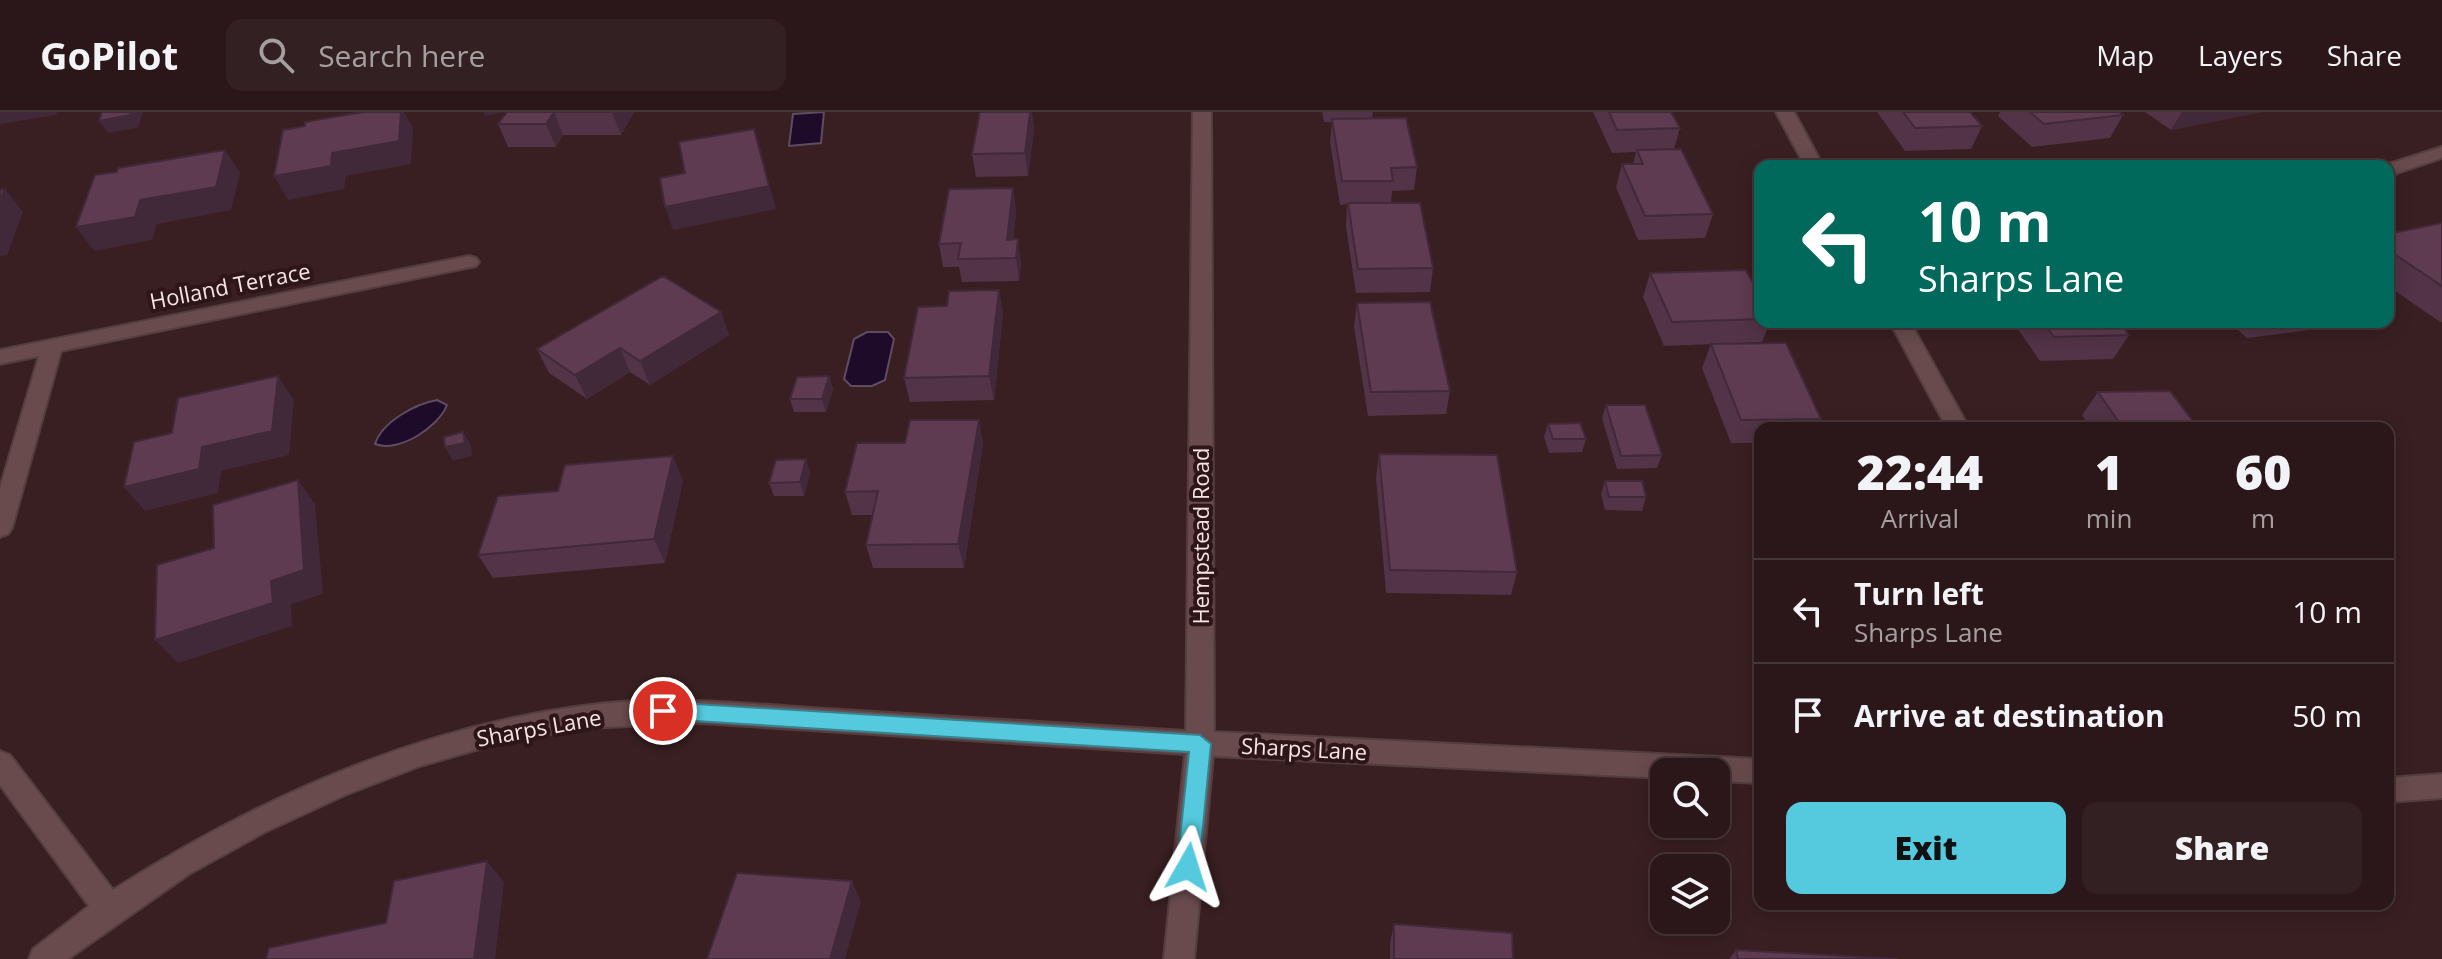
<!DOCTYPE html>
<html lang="en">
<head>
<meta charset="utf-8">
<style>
  body { margin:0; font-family:"Open Sans",sans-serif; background:#332022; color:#f1f3f6; height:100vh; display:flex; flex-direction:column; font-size:30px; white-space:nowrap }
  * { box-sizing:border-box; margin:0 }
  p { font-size:26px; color:#a69fa2 }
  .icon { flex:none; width:44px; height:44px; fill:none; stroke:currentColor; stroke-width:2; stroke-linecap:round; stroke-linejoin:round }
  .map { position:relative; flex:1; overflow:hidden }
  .sheet { position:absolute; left:1754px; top:310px; width:640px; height:488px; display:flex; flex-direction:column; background:#2b1719; border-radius:16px; box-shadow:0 4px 20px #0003,0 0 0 2px #473638 }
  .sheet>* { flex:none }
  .banner { position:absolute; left:1754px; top:48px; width:640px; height:168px; border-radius:16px; box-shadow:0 4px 20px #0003,0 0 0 2px #473638; background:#00695c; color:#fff; overflow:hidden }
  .buttons { position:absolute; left:1650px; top:646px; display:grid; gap:16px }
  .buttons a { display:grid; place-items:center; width:80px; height:80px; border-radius:16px; background:#2b1719; box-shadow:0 4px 20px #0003,0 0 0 2px #473638; font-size:40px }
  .pin { position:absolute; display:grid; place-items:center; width:68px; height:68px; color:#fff; margin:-34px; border:4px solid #fff; border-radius:50%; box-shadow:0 2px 8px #0007 }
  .me { position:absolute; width:88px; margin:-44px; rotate:6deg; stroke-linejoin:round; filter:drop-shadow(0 0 6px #0008) }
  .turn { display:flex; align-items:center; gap:28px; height:168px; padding:0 32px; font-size:36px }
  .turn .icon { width:104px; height:104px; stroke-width:2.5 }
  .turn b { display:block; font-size:56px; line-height:68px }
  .eta { display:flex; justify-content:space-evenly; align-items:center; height:136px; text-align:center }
  .eta b { font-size:48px; font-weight:800; line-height:56px }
  .cta { display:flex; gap:16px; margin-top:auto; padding:16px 32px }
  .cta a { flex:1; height:92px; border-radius:16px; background:#55cade; color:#111; font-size:32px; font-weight:800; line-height:92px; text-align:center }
  .cta a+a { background:#332022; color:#f1f3f6 }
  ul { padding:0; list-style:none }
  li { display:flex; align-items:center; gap:24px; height:104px; padding:0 32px; border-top:2px solid #473638 }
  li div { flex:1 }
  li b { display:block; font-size:30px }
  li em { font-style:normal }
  header { display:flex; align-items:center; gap:48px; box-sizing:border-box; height:112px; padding:0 40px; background:#2b1719; border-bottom:2px solid #473638 }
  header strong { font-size:38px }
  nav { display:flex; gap:44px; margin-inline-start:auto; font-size:28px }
  .search { width:560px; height:72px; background:#332022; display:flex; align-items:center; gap:20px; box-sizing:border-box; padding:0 28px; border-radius:16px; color:#a69fa2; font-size:30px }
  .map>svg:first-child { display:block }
  .water { fill:#1d0b29; stroke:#5e4c61; stroke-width:2 }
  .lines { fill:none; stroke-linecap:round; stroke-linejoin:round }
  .minor-casing { stroke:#533d3f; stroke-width:4 }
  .minor { fill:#694b4d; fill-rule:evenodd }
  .wall { fill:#523347 }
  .shaded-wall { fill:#422939 }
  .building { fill:#5f3b52; stroke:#422939; stroke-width:2 }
  .route { fill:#55cade; stroke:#378390; stroke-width:2 }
  .labels { text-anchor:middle; stroke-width:8; stroke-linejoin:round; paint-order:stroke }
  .street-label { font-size:22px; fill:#f6e4e5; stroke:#2e1518 }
</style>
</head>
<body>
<header>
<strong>GoPilot</strong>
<div class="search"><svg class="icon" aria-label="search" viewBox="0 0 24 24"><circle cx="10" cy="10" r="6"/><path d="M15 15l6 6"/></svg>Search here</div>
<nav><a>Map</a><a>Layers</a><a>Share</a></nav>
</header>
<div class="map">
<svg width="2442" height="847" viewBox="0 0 2442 847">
  <rect width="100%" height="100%" fill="#391f21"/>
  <!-- water -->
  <path class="water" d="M824,0L821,31L789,34L793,2Z
    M867,220H888L894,227L885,268L872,274H851L844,267L854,227Z
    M437,288L447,293C438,316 398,341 375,332C382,310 415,292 437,288Z"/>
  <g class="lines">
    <defs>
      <path id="minor" d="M1193,0H1211L1214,620L1760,647V671L1716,669V660H1664V666L1213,644L1194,847H1164L1185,642L701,611L583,616L500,631L420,654L345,683L265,720L189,762L68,847H29L33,837L89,794L0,673V639L10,643L113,778C255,688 414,616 582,594C669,582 755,593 842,598C957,606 1072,612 1186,619Z
        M1776,0H1794L1823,54H1805Z
        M2442,35V46L2394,62L2388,63V54H2382Z
        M469,144L476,146L479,150L476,154L61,239L12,416L8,422L0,425V376L39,244L0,252V238Z
        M1890,210H1910L1969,316H1947Z
        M2442,662V686L2388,690V666Z"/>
    </defs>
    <!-- minor casing -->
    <use href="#minor" class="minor-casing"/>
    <!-- minor -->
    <use href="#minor" class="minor"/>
  </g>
  <!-- wall -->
  <path class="wall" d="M507,0H634L621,23H563L556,35H508L498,12Z
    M980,0H1032L1034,17L1028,64L976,65L972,42Z
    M1322,0H1373L1372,7L1417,55L1414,78L1392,79L1391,91L1433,156L1430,180L1356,181L1346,115L1347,92L1340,93L1330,30L1332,10H1324Z
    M1593,0H1671L1680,16L1674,37L1713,102L1705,126L1638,128L1616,75L1622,52H1633L1636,40L1612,41Z
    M1877,0H1970L1982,14L1971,37L1905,39Z
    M2000,0H2119L2123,3L2110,26L2032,35L1998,4Z
    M2145,0H2261L2171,18Z
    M1013,76L1016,100L1013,128L1021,151L1019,169L962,170L959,155H943L939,132Z
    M2442,111V210H2440L2388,174V122Z
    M1650,161L1760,184V210H1770L1762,230L1664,234L1643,185Z
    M999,178L1003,201L994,288L910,290L904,266L947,194Z
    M1357,191L1450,279L1446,302L1368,304L1354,215Z
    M721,200L729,223L650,273L630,260L587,287L549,261L537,237Z
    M2013,210H2119L2129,223L2113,247L2040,249Z
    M2229,210H2370L2247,226Z
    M1711,232L1821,307L1817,316H1760V331H1731L1702,256Z
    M829,264L833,277L826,300H794L790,287Z
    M2098,280L2198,316H2090L2082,303Z
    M1606,293L1662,343L1657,356L1617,357L1602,306Z
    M1548,312L1586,327L1582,340L1549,341L1544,325Z
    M983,331L964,456H873L866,433L873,403H852L845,380Z
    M1379,342L1517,460L1511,483L1386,481L1376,366Z
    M806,347L810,361L804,384H774L769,371Z
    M683,368L665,451L493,466L478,443L558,379Z
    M1605,369L1646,385L1642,399L1605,398L1601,382Z
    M1394,812L1513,847H1390V831Z
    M1736,838L1897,847H1729Z"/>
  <!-- shaded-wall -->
  <path class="shaded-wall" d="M0,0H57L56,3L0,12Z
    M131,0H143L138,16L108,21L99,9Z
    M401,0H404L413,16L411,52L346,64L344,77L288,88L274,64L332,41Z
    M483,0H505L485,4Z
    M554,0L563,23L556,35L546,12Z
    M612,0H634L621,23Z
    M1030,0H1032L1034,17L1028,64L1025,41Z
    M2182,0H2261L2171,18Z
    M754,17L776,97L673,118L665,95Z
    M225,38L240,61L231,98L157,112L152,128L94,139L76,115Z
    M1013,76L1016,100L1011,146L1007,128Z
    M5,77L23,100L7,143L0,144V88Z
    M1018,127L1021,151L1019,169L1016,146Z
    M999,178L1003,201L994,288L989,264Z
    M721,200L729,223L650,273L640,249Z
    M620,236L630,260L587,287L575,263Z
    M278,264L294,288L289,343L221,359L218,381L145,399L124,375L202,335Z
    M829,264L833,277L826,300L822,287Z
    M979,308L983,331L964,456L958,432Z
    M463,320L471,333L472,344L453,349L445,335Z
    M673,344L683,368L665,451L654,427Z
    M806,347L810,361L804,384L800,370Z
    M298,368L315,392L323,482L291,492L292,514L178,551L155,528L271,469Z
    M487,749L504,770L495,847H474Z
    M852,769L861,790L845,847H830Z"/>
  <!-- building -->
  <path class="building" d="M102,0H131L130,3L99,9Z
    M363,0H401L399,29L332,41L331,54L274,64L283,18L305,14V10Z
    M507,0H612H554L546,12H498Z
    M980,0H1030L1025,41L972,42Z
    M1609,0H1671L1680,16L1617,18Z
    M1903,0H1970L1982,14L1915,16Z
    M2030,0H2119L2123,3L2044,12Z
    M1406,6L1417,55L1391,56L1393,69H1342L1332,7Z
    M754,17L769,74L665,95L660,66L685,61L679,30Z
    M1681,37L1713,102L1645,104L1622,52H1643L1637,38Z
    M225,38L216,75L140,88L135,105L76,115L95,63L117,60L118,56Z
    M1013,76L1007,128L1018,127L1016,146L958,147L961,131L939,132L949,77Z
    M5,77L0,88V78Z
    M1348,91H1420L1433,156L1358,157Z
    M2442,111V174L2388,138V122Z
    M1746,158L1760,184V207L1672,210L1650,161Z
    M663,164L721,200L640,249L620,236L575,263L537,237Z
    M999,178L989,264L904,266L918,195L947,194L949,179Z
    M1430,190L1450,279L1371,280L1357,191Z
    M2043,210H2119L2129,223L2054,225Z
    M1786,231L1821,307L1741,308L1711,232Z
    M278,264L272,319L202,335L199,357L124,375L134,330L172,321L178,286Z
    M829,264L822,287H790L797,265Z
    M2170,279L2198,316H2123L2098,280Z
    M1606,293H1645L1662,343L1621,344Z
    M910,308H979L958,432L866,433L878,379L845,380L857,331H905Z
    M1580,311L1586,327H1553L1548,312Z
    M463,320L465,331L445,335L444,325Z
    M1379,342L1497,343L1517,460L1390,458Z
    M673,344L654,427L478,443L498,384L558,379L565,353Z
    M806,347L800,370L769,371L776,348Z
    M298,368L304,458L271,469L273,491L155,528L157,453L214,436L213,393Z
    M1605,369H1642L1646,385H1609Z
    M487,749L474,847H266L269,836L386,811L394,769Z
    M737,761L852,769L830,847H707Z
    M1394,812L1512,821L1513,847H1394Z
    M1736,838L1897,847H1738Z"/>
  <!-- route -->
  <path class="route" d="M663,590L1200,623L1211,632L1199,755L1196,762L1188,765L1180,762L1177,755L1189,640L663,607L653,599Z"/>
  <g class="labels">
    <!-- street labels -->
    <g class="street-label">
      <text transform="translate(230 174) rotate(-11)" y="8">Holland Terrace</text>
      <text transform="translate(1201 424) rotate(-90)" y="8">Hempstead Road</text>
      <text transform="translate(539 616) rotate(-10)" y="8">Sharps Lane</text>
      <text transform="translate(1304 637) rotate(3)" y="8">Sharps Lane</text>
    </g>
  </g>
</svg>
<div class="buttons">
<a><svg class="icon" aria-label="search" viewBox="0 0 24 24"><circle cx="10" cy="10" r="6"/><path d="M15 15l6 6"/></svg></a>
<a><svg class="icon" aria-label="layers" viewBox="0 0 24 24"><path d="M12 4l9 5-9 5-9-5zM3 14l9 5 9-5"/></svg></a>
</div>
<div class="pin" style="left:663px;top:599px;background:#d93025"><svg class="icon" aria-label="arrive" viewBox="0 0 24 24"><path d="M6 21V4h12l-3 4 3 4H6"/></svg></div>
<svg class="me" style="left:1188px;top:755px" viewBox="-20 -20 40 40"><path d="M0-17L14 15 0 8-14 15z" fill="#55cade" stroke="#fff" stroke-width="4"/></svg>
<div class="banner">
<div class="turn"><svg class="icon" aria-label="left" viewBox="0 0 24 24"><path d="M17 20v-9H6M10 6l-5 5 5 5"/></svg><div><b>10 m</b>Sharps Lane</div></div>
</div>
<section class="sheet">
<div class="eta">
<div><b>22:44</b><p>Arrival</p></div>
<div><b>1</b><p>min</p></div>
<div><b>60</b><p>m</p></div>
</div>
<ul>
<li><svg class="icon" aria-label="left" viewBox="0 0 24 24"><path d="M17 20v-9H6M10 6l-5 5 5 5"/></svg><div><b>Turn left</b><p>Sharps Lane</p></div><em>10 m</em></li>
<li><svg class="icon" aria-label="arrive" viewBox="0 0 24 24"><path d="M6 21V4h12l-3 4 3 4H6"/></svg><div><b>Arrive at destination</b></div><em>50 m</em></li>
</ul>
<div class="cta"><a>Exit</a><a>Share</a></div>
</section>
</div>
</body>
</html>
